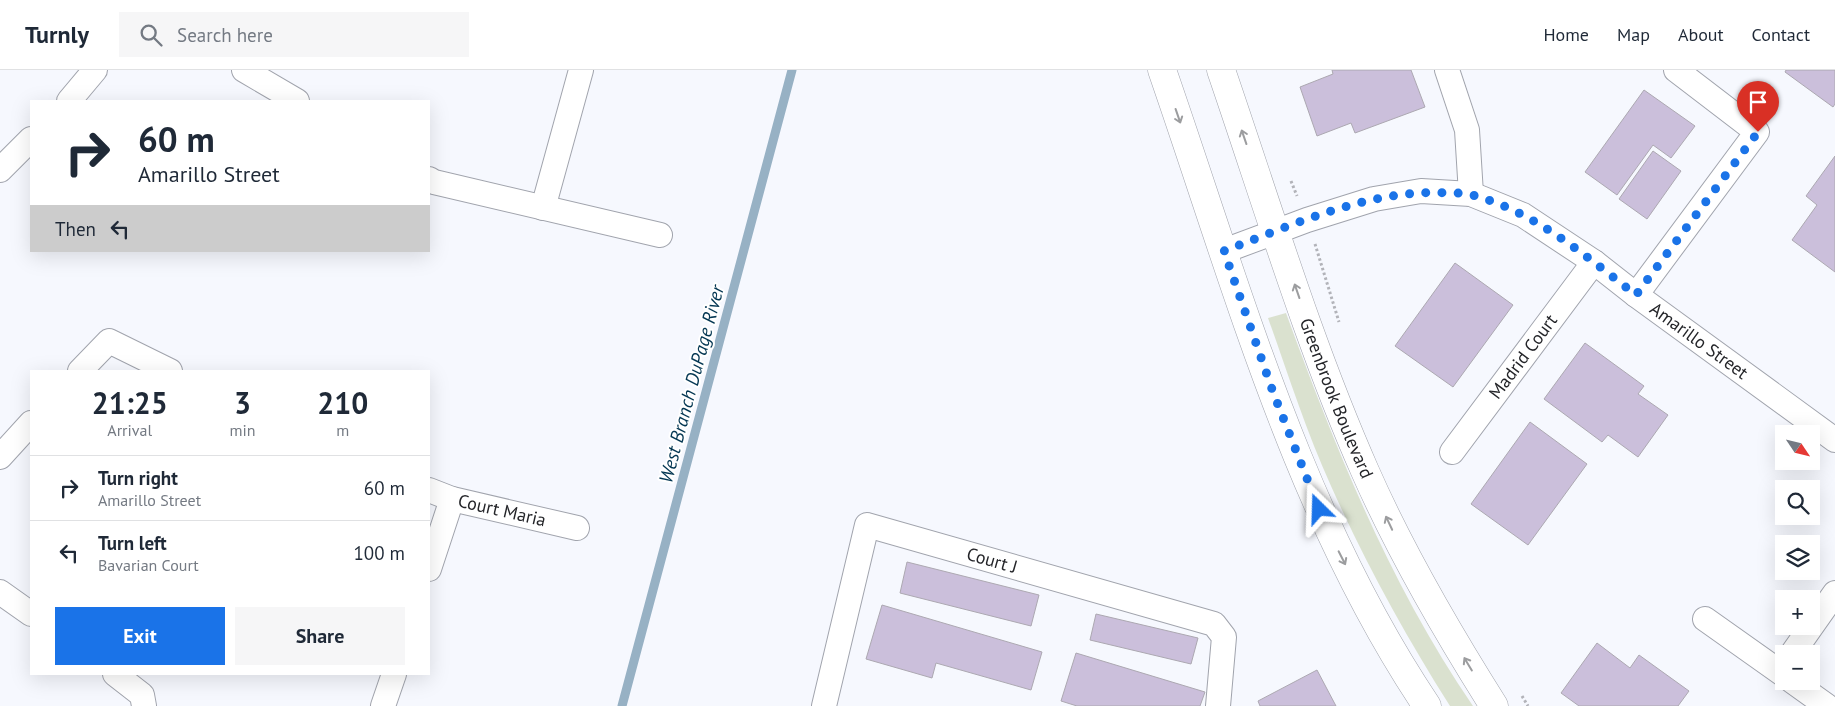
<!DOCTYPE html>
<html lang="en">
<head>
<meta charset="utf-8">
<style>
  body { margin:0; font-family:"PT Sans",sans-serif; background:#f6f6f7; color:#1f2937; height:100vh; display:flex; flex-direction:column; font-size:19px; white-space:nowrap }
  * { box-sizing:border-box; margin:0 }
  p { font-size:16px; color:#747a83 }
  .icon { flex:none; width:28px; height:28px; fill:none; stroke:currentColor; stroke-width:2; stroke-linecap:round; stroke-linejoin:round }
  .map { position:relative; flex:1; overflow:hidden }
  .drawer { position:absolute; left:30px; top:300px; width:400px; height:305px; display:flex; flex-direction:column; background:#fff; border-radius:0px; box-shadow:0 5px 20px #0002 }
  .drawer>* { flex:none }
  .banner { position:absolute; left:30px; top:30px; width:400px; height:152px; border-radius:0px; box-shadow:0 5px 20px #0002; background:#fff; color:#1f2937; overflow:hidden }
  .needle { width:32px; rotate:125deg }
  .fabs { position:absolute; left:1775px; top:355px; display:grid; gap:10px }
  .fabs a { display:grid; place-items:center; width:45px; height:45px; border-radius:0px; background:#fff; box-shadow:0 5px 20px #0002; font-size:25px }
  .pin { position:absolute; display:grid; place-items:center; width:42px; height:42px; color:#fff; margin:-51px -21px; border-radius:50% 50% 50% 0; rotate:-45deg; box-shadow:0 0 5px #0007 }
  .pin .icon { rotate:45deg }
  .me { position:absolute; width:55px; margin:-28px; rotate:338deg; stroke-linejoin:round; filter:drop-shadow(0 0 4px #0008) }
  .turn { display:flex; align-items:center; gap:18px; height:105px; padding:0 25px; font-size:22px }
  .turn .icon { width:65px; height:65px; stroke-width:2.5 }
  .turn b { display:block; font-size:35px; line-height:42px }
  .then { display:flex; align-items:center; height:48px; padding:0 25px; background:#0003; gap:10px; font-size:19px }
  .eta { display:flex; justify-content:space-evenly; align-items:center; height:85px; text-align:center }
  .eta b { font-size:30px; font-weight:800; line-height:35px }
  .primary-button { display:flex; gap:10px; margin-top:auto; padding:10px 25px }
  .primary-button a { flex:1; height:58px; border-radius:0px; background:#1a73e8; color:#fff; font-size:20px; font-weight:800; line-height:58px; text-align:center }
  .primary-button a+a { background:#f6f6f7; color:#1f2937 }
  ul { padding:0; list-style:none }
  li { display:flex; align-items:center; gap:15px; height:65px; padding:0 25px; border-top:1px solid #e0e1e3 }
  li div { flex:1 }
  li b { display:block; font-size:19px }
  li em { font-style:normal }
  header { display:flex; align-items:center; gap:30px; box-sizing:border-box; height:70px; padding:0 25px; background:#fff; border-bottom:1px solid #e0e1e3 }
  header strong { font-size:24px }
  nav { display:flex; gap:28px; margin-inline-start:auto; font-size:18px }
  .search { width:350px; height:45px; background:#f6f6f7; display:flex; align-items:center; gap:12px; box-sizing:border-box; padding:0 18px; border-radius:0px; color:#747a83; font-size:19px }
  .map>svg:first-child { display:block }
  .green { fill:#dae1cf }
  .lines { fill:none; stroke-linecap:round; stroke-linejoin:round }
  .stream { stroke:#97b1c4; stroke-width:9 }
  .building { fill:#cbbfdb; stroke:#aca8b1 }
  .minor-casing { stroke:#a1a4ad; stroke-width:26 }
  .secondary-casing { stroke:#a1a4ad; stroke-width:29 }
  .path { stroke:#b2b3b9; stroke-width:3; stroke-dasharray:2.5 2.5; stroke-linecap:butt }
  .minor { stroke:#fff; stroke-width:24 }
  .secondary { stroke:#fff; stroke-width:28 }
  .oneway { stroke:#9c9d9f }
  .route { stroke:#1a73e8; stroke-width:9; stroke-dasharray:0 16.2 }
  .labels { text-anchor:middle; stroke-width:4; stroke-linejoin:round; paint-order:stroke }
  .street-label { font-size:18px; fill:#242529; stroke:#fff }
  .water-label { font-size:19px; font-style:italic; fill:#033652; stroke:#fff }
</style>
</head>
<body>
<header>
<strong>Turnly</strong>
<div class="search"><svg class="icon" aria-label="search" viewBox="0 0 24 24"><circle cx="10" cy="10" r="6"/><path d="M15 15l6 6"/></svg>Search here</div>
<nav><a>Home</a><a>Map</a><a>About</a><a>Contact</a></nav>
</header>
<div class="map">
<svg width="1835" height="636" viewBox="0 0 1835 636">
  <rect width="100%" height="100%" fill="#f6f8fe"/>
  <!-- green -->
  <path class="green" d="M1286,243C1336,380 1390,515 1473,636H1450C1405,565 1365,492 1331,416C1306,361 1288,304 1268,248Z"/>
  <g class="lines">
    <!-- stream -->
    <path class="stream" d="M622,636L792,0"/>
  </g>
  <!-- building -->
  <path class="building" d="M1332,0H1411L1425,37L1355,63L1351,53L1317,66L1300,17L1333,4Z
    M1786,0H1835V34L1833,37L1785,2Z
    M1644,20L1695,56L1671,88L1653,75L1617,125L1585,102Z
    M1653,81L1681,101L1647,149L1619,129Z
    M1835,86V202L1792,170L1817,135L1806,126Z
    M1455,193L1513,235L1453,317L1395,276Z
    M1585,273L1644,316L1638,324L1668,345L1638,387L1608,365L1602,372L1544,329Z
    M1530,352L1587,394L1528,475L1471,434Z
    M907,492L1039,525L1031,556L900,523Z
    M882,535L1042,582L1031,620L936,593L932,608L866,589Z
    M1096,544L1198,568L1191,594L1090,570Z
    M1597,573L1630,598L1639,585L1689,621L1678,636H1579L1561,623Z
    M1076,583L1205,622L1200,636H1077L1061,631Z
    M1317,600L1336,636H1260L1258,631Z"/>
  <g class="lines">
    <defs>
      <g id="minor">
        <path d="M244,0L297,31"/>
        <path d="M1447,0L1467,60L1471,124"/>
        <path d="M69,31L95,0"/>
        <path d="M0,100L31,69"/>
        <path d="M429,109L434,112L660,165"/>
        <path d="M543,138L581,0"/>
        <path id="s1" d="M1224,181L1307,150L1374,129L1421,121L1471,124L1523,145L1594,192L1636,225L1835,370"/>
        <path d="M1636,225L1757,62L1676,0"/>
        <path d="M80,301L109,271L170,301"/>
        <path id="s2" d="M1452,382L1594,192"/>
        <path d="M0,387L31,353"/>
        <path id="s3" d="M429,420L452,429L577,458"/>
        <path d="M429,499L452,429"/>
        <path d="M0,522L31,544"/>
        <path d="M1705,549L1784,605"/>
        <path d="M1792,584L1835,523"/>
        <path d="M115,604L142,625L144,636"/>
        <path d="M1792,611L1827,636"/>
        <path d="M383,636L394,604"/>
        <path id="s4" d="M824,636L867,455L1214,554L1224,567L1218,636"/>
      </g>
      <g id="secondary">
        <path d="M1162,0C1237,216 1298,444 1427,636"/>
        <path id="s5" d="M1221,0C1267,134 1308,272 1365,401C1401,483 1446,560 1494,636"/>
      </g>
    </defs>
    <!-- minor casing -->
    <use href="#minor" class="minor-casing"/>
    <!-- secondary casing -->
    <use href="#secondary" class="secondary-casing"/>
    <!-- path -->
    <path class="path" d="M1291,111L1297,126
      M1315,174L1339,252
      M1522,626L1528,636"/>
    <!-- minor -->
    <use href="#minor" class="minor"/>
    <!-- secondary -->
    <use href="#secondary" class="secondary"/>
  </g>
  <!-- one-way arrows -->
  <defs><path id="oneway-shaft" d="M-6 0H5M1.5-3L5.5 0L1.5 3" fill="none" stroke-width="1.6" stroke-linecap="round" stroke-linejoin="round" transform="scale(1.25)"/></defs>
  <g class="oneway">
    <use href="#oneway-shaft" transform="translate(1178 46) rotate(71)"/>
    <use href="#oneway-shaft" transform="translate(1244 67) rotate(-109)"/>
    <use href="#oneway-shaft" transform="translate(1297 221) rotate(-109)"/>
    <use href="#oneway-shaft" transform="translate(1389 453) rotate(-115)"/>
    <use href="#oneway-shaft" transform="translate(1342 488) rotate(63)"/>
    <use href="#oneway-shaft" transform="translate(1468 594) rotate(-121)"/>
  </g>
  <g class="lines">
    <!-- route -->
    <path class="route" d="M1319,439L1273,322L1224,181C1295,154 1372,118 1449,123C1457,123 1465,123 1472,125C1534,141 1587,187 1636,225L1758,62"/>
  </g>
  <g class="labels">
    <!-- street labels -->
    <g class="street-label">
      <text dy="6" stroke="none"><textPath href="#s1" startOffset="529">Amarillo Street</textPath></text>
      <text dy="6" stroke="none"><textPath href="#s2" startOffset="119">Madrid Court</textPath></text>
      <text dy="6" stroke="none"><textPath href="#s5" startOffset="348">Greenbrook Boulevard</textPath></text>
      <text dy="6" stroke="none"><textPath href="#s3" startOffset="76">Court Maria</textPath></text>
      <text dy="6" stroke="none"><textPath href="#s4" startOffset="316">Court J</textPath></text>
    </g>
    <!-- water labels -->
    <g class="water-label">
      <text transform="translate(691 314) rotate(-75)" y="7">West Branch DuPage River</text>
    </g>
  </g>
</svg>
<div class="fabs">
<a><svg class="needle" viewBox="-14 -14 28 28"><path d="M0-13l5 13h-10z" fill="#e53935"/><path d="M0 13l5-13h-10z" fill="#747a83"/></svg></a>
<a><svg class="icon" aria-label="search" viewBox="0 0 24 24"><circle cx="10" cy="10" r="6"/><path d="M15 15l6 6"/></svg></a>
<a><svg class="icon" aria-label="layers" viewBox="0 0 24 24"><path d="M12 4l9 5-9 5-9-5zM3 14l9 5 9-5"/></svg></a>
<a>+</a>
<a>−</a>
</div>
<div class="pin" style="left:1758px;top:62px;background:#d93025"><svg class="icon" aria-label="arrive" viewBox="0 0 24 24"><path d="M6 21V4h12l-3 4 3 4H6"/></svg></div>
<svg class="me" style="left:1319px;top:439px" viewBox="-20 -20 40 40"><path d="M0-17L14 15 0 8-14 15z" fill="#1a73e8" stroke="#fff" stroke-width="4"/></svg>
<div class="banner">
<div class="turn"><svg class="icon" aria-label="right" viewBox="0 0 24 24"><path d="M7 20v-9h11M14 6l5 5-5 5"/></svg><div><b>60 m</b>Amarillo Street</div></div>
<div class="then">Then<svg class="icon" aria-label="left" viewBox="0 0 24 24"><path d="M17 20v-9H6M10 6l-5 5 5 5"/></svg></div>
</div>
<section class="drawer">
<div class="eta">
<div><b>21:25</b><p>Arrival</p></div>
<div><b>3</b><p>min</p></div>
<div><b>210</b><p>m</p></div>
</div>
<ul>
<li><svg class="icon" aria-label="right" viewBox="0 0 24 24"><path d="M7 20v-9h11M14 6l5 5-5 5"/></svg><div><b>Turn right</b><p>Amarillo Street</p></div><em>60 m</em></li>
<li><svg class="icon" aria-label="left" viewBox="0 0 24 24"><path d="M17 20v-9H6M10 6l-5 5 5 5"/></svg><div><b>Turn left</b><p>Bavarian Court</p></div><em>100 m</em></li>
</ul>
<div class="primary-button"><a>Exit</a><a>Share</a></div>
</section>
</div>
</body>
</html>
